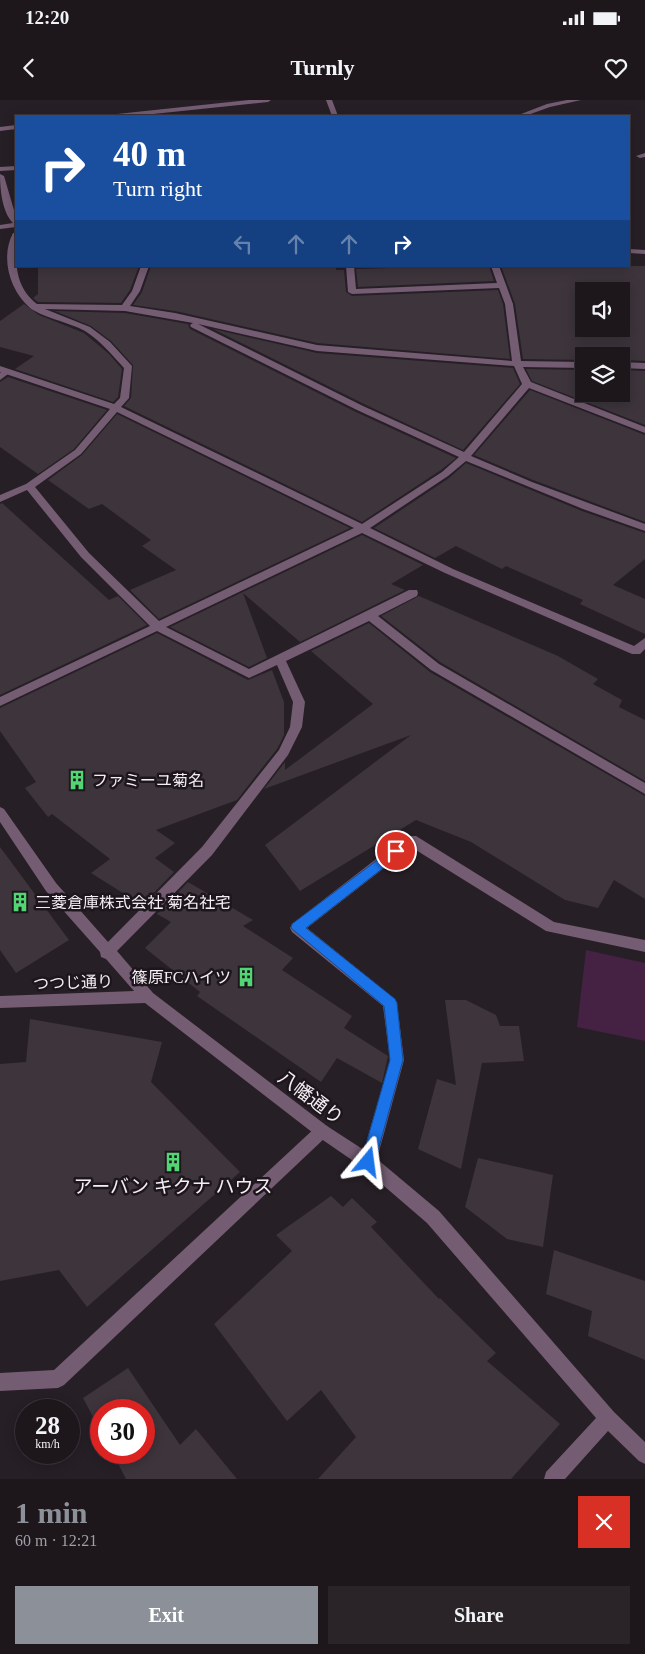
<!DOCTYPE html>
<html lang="en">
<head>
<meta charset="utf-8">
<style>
  body { margin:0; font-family:"Times New Roman","Noto Sans JP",serif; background:#2a2429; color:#f1f3f6; height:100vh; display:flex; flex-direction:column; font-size:19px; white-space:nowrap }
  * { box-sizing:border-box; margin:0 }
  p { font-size:16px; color:#a09fa3 }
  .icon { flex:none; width:28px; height:28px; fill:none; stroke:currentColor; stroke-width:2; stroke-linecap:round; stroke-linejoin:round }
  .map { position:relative; height:1379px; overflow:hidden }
  .drawer { display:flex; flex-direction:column; background:#1d171c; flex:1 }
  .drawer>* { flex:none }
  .hud { position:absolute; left:15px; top:15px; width:615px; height:152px; border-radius:0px; box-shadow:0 2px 12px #0003,0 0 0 1px #3b363b; background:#1a4fa0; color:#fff; overflow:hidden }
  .buttons { position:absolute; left:575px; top:182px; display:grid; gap:10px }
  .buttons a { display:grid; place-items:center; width:55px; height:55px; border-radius:0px; background:#1d171c; box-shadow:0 2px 12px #0003,0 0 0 1px #3b363b; font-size:25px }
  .speed { position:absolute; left:15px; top:1299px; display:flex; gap:10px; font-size:25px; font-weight:700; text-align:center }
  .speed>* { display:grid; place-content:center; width:65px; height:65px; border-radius:50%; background:#1d171c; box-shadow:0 2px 12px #0003,0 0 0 1px #3b363b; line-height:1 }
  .speed small { font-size:12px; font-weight:400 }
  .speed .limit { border:8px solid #d22; background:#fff; color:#111 }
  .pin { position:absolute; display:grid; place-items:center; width:42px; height:42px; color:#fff; margin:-21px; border:2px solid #fff; border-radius:50%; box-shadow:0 1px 5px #0007 }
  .me { position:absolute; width:55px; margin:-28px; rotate:16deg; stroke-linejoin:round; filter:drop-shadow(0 0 4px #0008) }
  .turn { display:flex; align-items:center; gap:18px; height:105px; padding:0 15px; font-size:22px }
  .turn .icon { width:65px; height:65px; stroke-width:2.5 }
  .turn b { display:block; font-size:35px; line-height:42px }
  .lanes { display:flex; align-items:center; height:48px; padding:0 15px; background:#0003; justify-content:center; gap:25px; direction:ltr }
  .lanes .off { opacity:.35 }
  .round { display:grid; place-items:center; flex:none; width:52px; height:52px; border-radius:0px; background:#2a2429 }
  .headline { display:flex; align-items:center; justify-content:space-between; height:85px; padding:0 15px }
  h1 { font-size:30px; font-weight:800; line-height:38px; color:#8c9099 }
  .action { display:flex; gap:10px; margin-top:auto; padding:10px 15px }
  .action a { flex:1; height:58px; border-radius:0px; background:#8c9099; color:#fff; font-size:20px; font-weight:800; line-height:58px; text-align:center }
  .action a+a { background:#2a2429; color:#f1f3f6 }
  .status { display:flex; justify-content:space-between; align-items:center; height:35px; padding:0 25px; background:#1d171c; direction:ltr }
  .status svg { height:14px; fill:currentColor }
  header { display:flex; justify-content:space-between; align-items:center; height:65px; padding:0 15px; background:#1d171c; font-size:22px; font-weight:800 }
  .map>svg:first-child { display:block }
  .green { fill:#452144 }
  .building { fill:#3d343c; fill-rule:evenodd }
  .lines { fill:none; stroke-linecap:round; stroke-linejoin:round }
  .service { fill:#745c72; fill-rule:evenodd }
  .minor { fill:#745c72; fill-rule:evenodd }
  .route { fill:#1a73e8; stroke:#114b97 }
  .labels { text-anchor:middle; stroke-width:5; stroke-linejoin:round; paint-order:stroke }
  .poi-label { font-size:16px; fill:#f4eef4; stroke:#1e161d; text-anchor:start }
  .street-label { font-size:16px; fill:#f4eef4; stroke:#1e161d }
  .near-street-label { font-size:19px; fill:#f4eef4; stroke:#1e161d }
  .near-poi-label { font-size:19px; fill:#f4eef4; stroke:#1e161d }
</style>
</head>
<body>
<div class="status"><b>12:20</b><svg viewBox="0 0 49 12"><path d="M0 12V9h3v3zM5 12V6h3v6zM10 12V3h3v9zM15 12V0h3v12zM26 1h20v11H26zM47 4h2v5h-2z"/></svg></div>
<header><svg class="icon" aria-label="back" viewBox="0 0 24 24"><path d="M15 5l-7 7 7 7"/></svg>Turnly<svg class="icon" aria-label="heart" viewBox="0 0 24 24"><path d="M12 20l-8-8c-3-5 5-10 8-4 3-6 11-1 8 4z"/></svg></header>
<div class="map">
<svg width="645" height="1379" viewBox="0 0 645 1379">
  <rect width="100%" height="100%" fill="#271f26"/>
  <!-- green -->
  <path class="green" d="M586,850L645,863V941L577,927Z"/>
  <!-- building -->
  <path class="building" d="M38,166H139L130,190L121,203L38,202L33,198L38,194Z
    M151,166H336V170H344L346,192L352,196L498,190L503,204L510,259L317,243L175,211L133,205L142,192Z
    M458,166H489L494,181L358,187L356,169Z
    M501,166H645V261L621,260V256H584V260L523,259L515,204ZM584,191H621V229H584Z
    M24,204L39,215L84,233L109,254L122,269L118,297L113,302L15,269L34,256L0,247V221Z
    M55,211L125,213L188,224L190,229L356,312L456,358L441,370L362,422L124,306L131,298L133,265L111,241L91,226Z
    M213,229L317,253L513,268L520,284L463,350L364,304Z
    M526,269L584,270V294H621V270L645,271V325L532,281Z
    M8,277L107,310L74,349L38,374L0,347V282Z
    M530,290L645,335V422L533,380L474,355Z
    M117,314L350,428L159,519L130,490L176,470L142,446L151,440L102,404L89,409L48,380L82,355Z
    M466,363L582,411L645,433V459L613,485L645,499V534L580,504L583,500L506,466L502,469L456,446L435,458L374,428L449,378Z
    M2,403L109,500L118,496L147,525L0,595V404Z
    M362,435L423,465L391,484L405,490L300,542L243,493L267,558L249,567L170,527Z
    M419,496L558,556L598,579L593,584L622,600L619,607L645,620V681L440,562L381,516Z
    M369,523L430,572L645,696V799L614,780L598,808L565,800L471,742L416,720L300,791L265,745L411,635L264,689L285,662V670L373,604L311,551Z
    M157,533L248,580L272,570L284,602V635L277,649L237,700L156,730L175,743L155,758L174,772L142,805L91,773L110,759L52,714L48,717L25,688L36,682L0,631V608Z
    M0,747L69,840L16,873L0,850Z
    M188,782L253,820L243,826L293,858L282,870L352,916L344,928L388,956L382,983L337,958L321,982L197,896L200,892L145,848L171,822L157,814Z
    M445,900H466L496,915L500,926H519L524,961L482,963L461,1069L418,1049L437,979L456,985Z
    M30,919L162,942L151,982L240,1072L87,1207L59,1170L0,1181V964L26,962Z
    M478,1058L553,1075L543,1147L507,1139L465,1107Z
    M331,1096L343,1107L352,1098L377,1122L371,1127L439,1199L440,1198L496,1253L487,1261L560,1324L511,1379H318L356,1337L321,1290L287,1321L214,1224L292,1151L276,1135Z
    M554,1150L645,1181V1260L588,1236L592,1211L546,1194Z
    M128,1268L180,1345L196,1329L237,1379H126L112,1352H144V1310H101V1332L83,1298Z"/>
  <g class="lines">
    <!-- service -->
    <path class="service" d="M645,53V57L640,58L636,56Z
      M5,269L12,271L0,280V273Z
      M322,1024L327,1026L330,1031L327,1036L64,1285L58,1288L0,1291V1273L54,1270L317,1026Z"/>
    <!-- minor -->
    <path class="minor" d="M249,0H271L268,2L134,16H114L117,14Z
      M326,0H332L338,16H332Z
      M567,0H581L550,7L525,16H516L547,4Z
      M16,25V29L0,31V27Z
      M16,66V70L0,71V67Z
      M0,74L4,76L16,117V127L0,129V125L13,123C2,112 0,89 0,74Z
      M13,133H16C16,159 13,186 37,204L122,205L132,191L141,166H149L140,191L130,206L175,213L317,245L512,261L505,204L499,188L352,194L348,192L346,166H354L356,189L497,183L491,166H499L513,204L521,261L584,262V268L523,267L531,282L645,327V333L529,288L471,356L532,382L645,424V431L583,409L466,361L448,376L370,428L453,469L634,546L645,538V549L640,554H632L445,473L362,433L166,527L249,569L409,490H417L418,493L417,496L378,516L439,564L645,683V694L431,570L369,521L286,561L305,602L302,627L288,655L212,755L117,851L153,893L327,1026L364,1050L390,960L383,906L292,832L290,828L292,824L406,736H416L554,822L645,840V852L546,831L411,747L307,828L395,899L397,903L404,960L377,1059L439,1111L614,1312L645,1342V1364L639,1361L608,1331L565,1379H544L546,1372L596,1318L427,1123L362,1067L317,1036L145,903L0,908V896L134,891L106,859L101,857L100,852L46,791L0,722V707L4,709L56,783L108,842L202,747L279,650L290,627L293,602L277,565L249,578L157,531L0,606V597L150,526L81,457L27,390L0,402V395L26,384L75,350L110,309L0,272V266L114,304L120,298L124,268C112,255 101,241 85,231C71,223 38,216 29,207C10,190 0,158 13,133ZM45,209L125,211L193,223L190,225L191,227L357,310L459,357L442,372L362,424L121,307L129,298L132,266L110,242L90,227ZM198,224L317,251L514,266L522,284L464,352L363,306ZM117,312L354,428L159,521L89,453L35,387L81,354Z
      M629,149L645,150V154L629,153Z
      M621,262L645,263V269L621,268Z"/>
  </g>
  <!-- route -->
  <path class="route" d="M396,746L402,751L401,754L306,828L395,899L397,903L403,960L375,1062L373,1067L368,1069L363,1067L361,1062L390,960L384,906L291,828L292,824Z"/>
  <!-- icons -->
  <defs>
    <symbol id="building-bare" viewBox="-9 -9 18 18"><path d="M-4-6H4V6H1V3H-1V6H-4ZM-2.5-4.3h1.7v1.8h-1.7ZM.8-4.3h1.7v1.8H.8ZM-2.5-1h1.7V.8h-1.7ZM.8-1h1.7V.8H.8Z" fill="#52d673" stroke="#1e161d" stroke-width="2.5" paint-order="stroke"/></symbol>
  </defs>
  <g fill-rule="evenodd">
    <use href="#building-bare" x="63" y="666" width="28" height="28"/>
    <use href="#building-bare" x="6" y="788" width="28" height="28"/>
    <use href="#building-bare" x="232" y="863" width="28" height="28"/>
    <use href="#building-bare" x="159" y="1048" width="28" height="28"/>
  </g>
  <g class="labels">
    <!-- poi labels -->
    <g class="poi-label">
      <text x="92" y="686">ファミーユ菊名</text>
      <text x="35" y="808">三菱倉庫株式会社 菊名社宅</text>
      <text x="231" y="883" text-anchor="end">篠原FCハイツ</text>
    </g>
    <!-- street labels -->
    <g class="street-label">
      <text transform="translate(73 882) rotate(-2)" y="6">つつじ通り</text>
    </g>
    <!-- near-street labels -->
    <g class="near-street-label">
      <text transform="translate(311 997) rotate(37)" y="7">八幡通り</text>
    </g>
    <!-- near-poi labels -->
    <g class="near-poi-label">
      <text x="173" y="1093">アーバン キクナ ハウス</text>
    </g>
  </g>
</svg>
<div class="buttons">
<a><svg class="icon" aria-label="sound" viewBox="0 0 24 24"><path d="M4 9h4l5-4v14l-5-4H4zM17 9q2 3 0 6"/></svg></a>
<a><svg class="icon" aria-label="layers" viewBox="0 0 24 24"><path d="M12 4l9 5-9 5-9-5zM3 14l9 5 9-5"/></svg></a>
</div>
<div class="speed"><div>28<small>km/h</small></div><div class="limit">30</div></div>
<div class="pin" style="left:396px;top:751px;background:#d93025"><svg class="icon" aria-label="arrive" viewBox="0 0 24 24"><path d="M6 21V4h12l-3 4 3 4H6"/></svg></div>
<svg class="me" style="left:368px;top:1062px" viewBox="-20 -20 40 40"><path d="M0-17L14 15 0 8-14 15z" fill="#1a73e8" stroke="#fff" stroke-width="4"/></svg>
<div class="hud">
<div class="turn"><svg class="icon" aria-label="right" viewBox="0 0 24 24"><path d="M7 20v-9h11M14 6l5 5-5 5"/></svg><div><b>40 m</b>Turn right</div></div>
<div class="lanes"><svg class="icon off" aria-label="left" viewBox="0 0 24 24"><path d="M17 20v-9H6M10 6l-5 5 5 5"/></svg><svg class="icon off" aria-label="ahead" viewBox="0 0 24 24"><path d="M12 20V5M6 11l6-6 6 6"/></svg><svg class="icon off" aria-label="ahead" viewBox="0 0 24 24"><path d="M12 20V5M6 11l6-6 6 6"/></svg><svg class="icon" aria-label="right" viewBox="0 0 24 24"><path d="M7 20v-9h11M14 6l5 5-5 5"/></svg></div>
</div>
</div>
<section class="drawer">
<div class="headline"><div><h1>1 min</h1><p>60 m · 12:21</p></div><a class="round" style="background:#d93025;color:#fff"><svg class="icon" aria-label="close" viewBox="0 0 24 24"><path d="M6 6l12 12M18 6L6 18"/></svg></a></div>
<div class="action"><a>Exit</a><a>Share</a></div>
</section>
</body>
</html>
